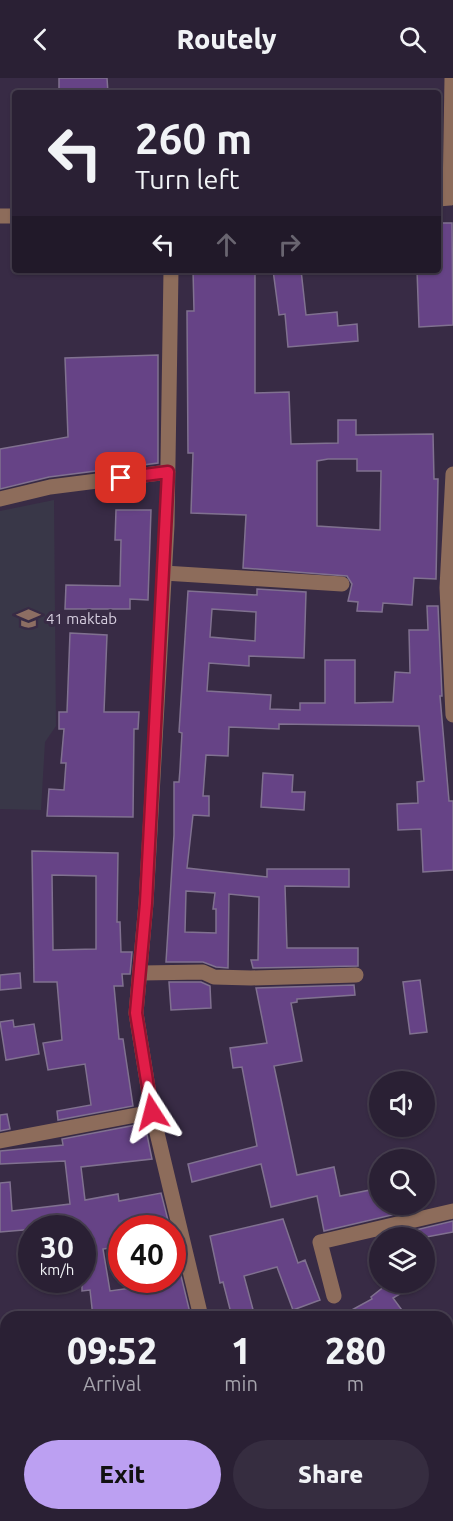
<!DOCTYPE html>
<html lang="en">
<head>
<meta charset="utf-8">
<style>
  body { margin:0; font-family:Ubuntu,sans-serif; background:#362d40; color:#f1f3f6; height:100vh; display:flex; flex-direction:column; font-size:22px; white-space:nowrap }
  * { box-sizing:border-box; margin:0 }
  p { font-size:20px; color:#a5a3ac }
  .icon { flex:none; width:33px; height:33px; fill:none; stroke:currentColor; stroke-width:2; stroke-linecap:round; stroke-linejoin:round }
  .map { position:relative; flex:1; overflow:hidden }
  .drawer { position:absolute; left:0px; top:1233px; width:453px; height:210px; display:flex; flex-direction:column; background:#2a2034; border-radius:18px 18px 0 0; box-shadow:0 2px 4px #0004,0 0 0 2px #463e4f }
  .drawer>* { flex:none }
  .hud { position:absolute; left:12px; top:12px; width:429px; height:183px; border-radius:6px; box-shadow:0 2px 4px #0004,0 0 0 2px #463e4f; background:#2a2034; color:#f1f3f6; overflow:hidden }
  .fabs { position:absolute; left:369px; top:993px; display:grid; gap:12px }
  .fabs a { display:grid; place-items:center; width:66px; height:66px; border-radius:50%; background:#2a2034; box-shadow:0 2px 4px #0004,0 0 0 2px #463e4f; font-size:30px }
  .speed { position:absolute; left:18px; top:1137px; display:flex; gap:12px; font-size:30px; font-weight:700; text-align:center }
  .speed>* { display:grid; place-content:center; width:78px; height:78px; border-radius:50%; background:#2a2034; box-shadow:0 2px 4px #0004,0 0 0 2px #463e4f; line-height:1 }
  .speed small { font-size:15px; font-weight:400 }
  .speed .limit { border:9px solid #d22; background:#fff; color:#111 }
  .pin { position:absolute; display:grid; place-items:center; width:51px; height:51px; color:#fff; margin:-26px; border-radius:12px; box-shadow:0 3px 9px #0006 }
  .me { position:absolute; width:66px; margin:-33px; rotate:351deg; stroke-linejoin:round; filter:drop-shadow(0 0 4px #0008) }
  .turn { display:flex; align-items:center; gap:21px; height:126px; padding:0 24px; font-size:27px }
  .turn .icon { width:78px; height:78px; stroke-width:2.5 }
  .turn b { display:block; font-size:42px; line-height:51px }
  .lanes { display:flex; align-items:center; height:57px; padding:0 24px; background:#0003; justify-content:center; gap:30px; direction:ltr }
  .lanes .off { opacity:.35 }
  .eta { display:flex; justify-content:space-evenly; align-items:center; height:102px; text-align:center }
  .eta b { font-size:36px; font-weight:800; line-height:42px }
  .primary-button { display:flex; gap:12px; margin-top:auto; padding:12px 24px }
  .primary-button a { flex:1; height:69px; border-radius:36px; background:#bca0f2; color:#111; font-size:24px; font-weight:800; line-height:69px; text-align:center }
  .primary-button a+a { background:#362d40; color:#f1f3f6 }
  header { display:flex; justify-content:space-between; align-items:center; height:78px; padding:0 24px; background:#2a2034; font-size:27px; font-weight:800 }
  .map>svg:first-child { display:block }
  .education { fill:#393748 }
  .building { fill:#664386; stroke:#807190; stroke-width:1.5; fill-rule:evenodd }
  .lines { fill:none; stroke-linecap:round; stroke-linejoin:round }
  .minor { stroke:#8d6c5b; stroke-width:15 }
  .route-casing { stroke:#92132f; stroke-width:15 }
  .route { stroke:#e11d48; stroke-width:10 }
  .labels { text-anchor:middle; stroke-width:6; stroke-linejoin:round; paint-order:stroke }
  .poi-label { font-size:15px; fill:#d6cedf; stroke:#382b45; text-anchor:start }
</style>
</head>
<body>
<header><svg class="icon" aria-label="back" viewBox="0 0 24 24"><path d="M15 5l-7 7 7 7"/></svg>Routely<svg class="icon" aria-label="search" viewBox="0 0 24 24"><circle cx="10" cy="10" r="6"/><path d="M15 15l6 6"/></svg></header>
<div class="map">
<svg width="453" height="1443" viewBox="0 0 453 1443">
  <rect width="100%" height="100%" fill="#382b45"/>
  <!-- education -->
  <path class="education" d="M54,422L56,648L45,664L41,732L0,731V433Z"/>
  <!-- building -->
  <path class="building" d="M59,0H107L108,15H59Z
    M438,145H452L453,247L419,249L417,192H438Z
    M193,192H255V315L289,314L291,366L338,365V342H356V357L433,356L434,401H438L436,501L414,500L412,527L383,525L382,534L357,533L358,524L348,523L352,506L347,498L243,490L246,437L191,435L193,375H188L187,233H194ZM328,381H357V393H381L380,452L317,448V383Z
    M273,192H301L306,237L337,234L338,248L357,246L358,263L288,269L285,236L279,237Z
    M158,277V385L49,399L0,411V371L68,359L65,280Z
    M116,432H151L148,522L130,521V531H65L66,507L120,508L121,462H115Z
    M257,511L306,514L304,580L249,578V588L209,585L207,613L271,617L270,631L300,632V625H325V582H355V625L393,624L395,594L410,595L409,552H428L427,528H438L442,618H440L449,723H453V792L423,794L421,751L398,752L397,726L418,725L417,704L424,703L419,648L279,646V651L229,649L228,678L206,677L203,718H209V738L193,737L187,790L267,799V791H349V809L285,808L287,870H358V888L253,890L251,882H258L259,819L229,816L228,890L216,889L203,884H166L174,757V704H179L180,691L182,655L179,654L188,513L257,517ZM212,531L256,534L255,563L210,559ZM186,813L215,815L213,831H216V855L185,854Z
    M70,555L107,557L104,634H139L138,651H134L133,739L47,738L49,711L64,712L66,685H61L64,651H59V634H67Z
    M263,695L293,697L292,714H305L304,732L261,729Z
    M32,773L118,775L117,844H120L121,874H132L130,896H122L123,908H114L119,961H123L133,1028L58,1042L57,1033L91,1027L85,986L48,992L43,965L62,962L57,904H34ZM52,797L96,798V871L53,872Z
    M20,895L21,910L0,912V897Z
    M420,902L427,954L410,956L403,904Z
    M169,904H201L210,908L211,930L171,932Z
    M354,907L355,917L297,921V924L291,925L302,983L274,988L297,1097L334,1089L340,1118L380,1110V1126H390L392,1137L324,1153L317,1118L271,1129L261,1086L192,1104L188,1086L257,1068L242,989L233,990L230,970L267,965L256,910Z
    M13,942L14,949L34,946L39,976L6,982L0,944Z
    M7,1036L10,1051L0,1053V1037Z
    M136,1047L137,1054L146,1052L152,1081L81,1089L85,1122L118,1116L119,1123L161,1115L170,1150H122V1168L103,1171L110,1213L160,1206V1202H172L174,1169L191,1239H93L90,1212L82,1213V1147L0,1154V1105L10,1104L12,1133L70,1126L65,1083L0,1086V1073L63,1067L62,1061Z
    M283,1141L298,1185L305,1182L320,1222L293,1232L277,1189L244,1198L255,1239H232L223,1204L220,1205L210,1158Z
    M453,1143V1154L421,1160H400L399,1156Z
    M390,1204H420L393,1220L407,1239H339L372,1221L371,1219Z"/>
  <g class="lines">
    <!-- minor -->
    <path class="minor" d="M438,121L450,120L452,0
      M0,138H15
      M171,192L167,447L146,825L136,935L152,1034L201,1239
      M453,396L447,510L453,637
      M0,421L50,409L168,394
      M164,495L342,506
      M142,895L203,894L214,899L251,900L356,897
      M0,1063L152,1034
      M334,1218L320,1164L453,1133
      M447,1399L453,1368
      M284,1437L300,1443
      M181,1443L202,1437
      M438,1443L439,1437"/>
  </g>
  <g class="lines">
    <defs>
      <path id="route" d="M121,400L168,394L146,825L136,935L152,1034"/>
    </defs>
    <!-- route casing -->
    <use href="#route" class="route-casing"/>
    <!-- route -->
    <use href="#route" class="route"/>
  </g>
  <!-- icons -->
  <defs>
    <symbol id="school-bare" viewBox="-9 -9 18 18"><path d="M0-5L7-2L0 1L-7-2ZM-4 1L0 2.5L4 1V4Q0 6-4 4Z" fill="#8d6e63" stroke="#382b45" stroke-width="2.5" paint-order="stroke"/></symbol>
  </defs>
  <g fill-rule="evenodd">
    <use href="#school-bare" x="12" y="524" width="33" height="33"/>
  </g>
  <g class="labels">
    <!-- poi labels -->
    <g class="poi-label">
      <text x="46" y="546">41 maktab</text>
    </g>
  </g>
</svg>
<div class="fabs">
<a><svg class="icon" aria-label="sound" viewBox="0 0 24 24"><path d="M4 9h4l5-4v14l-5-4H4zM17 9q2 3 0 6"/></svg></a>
<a><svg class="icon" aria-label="search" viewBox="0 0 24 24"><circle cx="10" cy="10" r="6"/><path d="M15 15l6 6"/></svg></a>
<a><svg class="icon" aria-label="layers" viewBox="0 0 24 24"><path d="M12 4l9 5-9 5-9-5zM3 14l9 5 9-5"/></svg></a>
</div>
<div class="speed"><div>30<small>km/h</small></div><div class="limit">40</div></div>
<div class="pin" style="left:121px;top:400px;background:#d93025"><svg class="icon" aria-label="arrive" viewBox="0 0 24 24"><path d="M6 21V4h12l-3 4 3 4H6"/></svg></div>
<svg class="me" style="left:152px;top:1034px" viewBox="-20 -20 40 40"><path d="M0-17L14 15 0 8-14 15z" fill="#e11d48" stroke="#fff" stroke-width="4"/></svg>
<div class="hud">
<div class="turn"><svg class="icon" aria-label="left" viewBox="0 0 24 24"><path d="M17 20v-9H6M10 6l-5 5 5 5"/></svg><div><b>260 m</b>Turn left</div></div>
<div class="lanes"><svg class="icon" aria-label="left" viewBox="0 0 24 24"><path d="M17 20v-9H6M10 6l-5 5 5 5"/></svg><svg class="icon off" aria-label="ahead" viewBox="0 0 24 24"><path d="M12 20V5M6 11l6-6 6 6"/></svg><svg class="icon off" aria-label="right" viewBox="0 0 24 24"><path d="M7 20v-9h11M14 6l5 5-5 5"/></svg></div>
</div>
<section class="drawer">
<div class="eta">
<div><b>09:52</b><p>Arrival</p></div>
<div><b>1</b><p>min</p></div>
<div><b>280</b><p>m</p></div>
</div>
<div class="primary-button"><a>Exit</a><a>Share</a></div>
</section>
</div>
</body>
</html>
